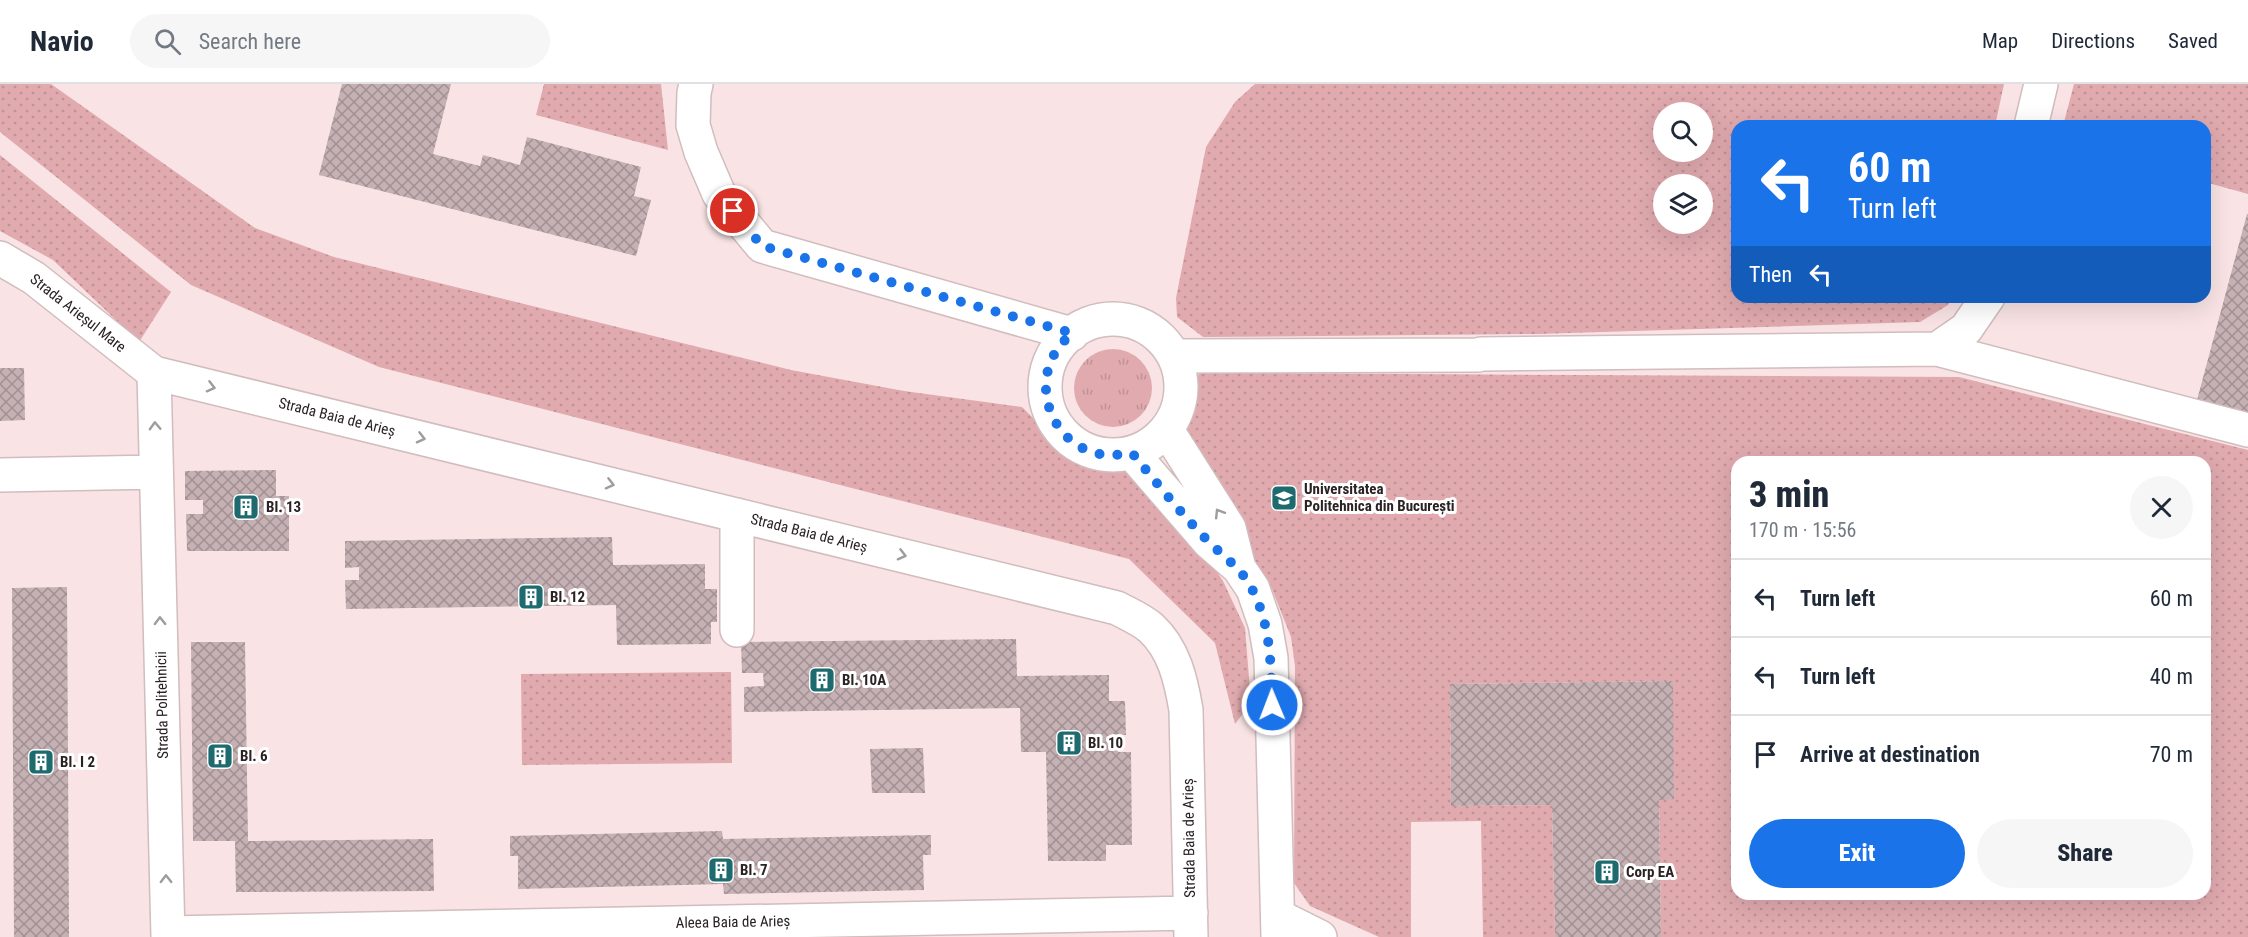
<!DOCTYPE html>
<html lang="en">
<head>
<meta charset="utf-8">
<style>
  body { margin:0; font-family:"Roboto Condensed",sans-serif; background:#f6f6f7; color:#1f2937; height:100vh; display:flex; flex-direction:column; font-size:22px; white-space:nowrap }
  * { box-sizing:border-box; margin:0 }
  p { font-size:20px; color:#747a83 }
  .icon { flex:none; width:33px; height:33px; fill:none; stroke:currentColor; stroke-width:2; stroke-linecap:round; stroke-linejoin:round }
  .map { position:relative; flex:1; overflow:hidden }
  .details { position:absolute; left:1731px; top:372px; width:480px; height:444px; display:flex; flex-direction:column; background:#fff; border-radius:18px; box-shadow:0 6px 24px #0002 }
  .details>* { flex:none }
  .guide { position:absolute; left:1731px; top:36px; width:480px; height:183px; border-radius:18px; box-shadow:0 6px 24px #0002; background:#1a73e8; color:#fff; overflow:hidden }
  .controls { position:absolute; left:1653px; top:18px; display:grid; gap:12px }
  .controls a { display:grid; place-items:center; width:60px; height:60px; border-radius:50%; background:#fff; box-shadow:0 6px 24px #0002; font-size:30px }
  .pin { position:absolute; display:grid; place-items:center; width:51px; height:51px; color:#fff; margin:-26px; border:3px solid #fff; border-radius:50%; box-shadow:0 2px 6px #0007 }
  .me { position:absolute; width:66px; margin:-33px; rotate:359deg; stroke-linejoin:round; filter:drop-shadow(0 0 4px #0008) }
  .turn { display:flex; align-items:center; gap:21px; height:126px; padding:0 18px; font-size:27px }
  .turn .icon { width:78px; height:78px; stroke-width:2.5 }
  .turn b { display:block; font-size:42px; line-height:51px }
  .then { display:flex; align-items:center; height:57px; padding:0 18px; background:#0003; gap:12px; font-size:22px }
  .round { display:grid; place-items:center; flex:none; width:63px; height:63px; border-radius:32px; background:#f6f6f7 }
  .summary { display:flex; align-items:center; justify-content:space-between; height:102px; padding:0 18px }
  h1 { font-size:36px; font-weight:800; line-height:45px }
  .action { display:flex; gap:12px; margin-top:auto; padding:12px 18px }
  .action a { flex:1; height:69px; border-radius:36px; background:#1a73e8; color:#fff; font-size:24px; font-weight:800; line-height:69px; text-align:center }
  .action a+a { background:#f6f6f7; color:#1f2937 }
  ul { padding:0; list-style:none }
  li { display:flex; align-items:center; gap:18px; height:78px; padding:0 18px; border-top:2px solid #e0e1e3 }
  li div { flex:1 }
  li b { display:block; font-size:22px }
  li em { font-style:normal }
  header { display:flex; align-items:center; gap:36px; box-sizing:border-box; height:84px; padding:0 30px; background:#fff; border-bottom:2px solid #e0e1e3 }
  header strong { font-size:28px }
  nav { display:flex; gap:33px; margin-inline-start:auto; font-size:21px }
  .search { width:420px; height:54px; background:#f6f6f7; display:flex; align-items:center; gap:15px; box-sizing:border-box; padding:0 21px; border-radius:33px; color:#747a83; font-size:22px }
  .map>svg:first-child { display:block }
  .grass { fill:url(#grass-tufts) }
  .park { fill:url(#park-dots); fill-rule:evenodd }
  .building { fill:url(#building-cross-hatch) }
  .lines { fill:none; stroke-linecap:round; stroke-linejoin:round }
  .minor-casing { stroke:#d1bcbe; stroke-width:36 }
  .minor { stroke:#fff; stroke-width:33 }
  .oneway { stroke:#9f9c9c }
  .route { stroke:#1a73e8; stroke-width:10; stroke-dasharray:0 18 }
  .labels { text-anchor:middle; stroke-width:6; stroke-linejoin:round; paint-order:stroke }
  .street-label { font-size:15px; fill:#2a2223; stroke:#fff }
  .poi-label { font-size:15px; font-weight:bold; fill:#2a2223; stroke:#fff; text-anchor:start }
</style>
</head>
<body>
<header>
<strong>Navio</strong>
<div class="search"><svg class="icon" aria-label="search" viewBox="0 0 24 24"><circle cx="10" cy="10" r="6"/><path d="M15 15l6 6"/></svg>Search here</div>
<nav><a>Map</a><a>Directions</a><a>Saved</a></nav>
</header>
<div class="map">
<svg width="2248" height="853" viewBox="0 0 2248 853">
  <defs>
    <pattern id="grass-tufts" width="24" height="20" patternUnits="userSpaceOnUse" patternTransform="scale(1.5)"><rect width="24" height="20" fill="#e0aaaf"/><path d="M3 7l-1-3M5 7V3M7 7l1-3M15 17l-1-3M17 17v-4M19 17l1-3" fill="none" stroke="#c09296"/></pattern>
    <pattern id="park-dots" width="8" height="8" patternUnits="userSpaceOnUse" patternTransform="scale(1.5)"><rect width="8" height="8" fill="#e0aaaf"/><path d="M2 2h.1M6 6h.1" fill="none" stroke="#c09296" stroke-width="1.8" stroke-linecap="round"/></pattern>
    <pattern id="building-cross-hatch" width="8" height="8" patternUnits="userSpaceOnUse" patternTransform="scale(1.5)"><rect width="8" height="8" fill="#c5b1b3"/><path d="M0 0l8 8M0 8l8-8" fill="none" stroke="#a09091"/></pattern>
  </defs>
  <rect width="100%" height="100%" fill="#f9e3e5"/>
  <!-- grass -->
  <path class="grass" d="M1074 304a39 39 0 1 1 78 0a39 39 0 1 1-78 0Z"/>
  <!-- park -->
  <path class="park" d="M0,0H51L255,144L334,173L791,286L904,307L1022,323L1051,352L1080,370L1103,379L1121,382L1153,409L1189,446L1223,497L1245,544L1251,619L1235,640L1215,559L1129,475L379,283L191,201L0,48Z
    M544,0H661L668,66L536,31Z
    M1255,0H2004L1995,42H1737V213H1952L1948,221L1920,238L1537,250L1203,253L1177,233L1176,214L1206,63L1235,18ZM1664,28H1702V68H1664ZM1664,100H1702V140H1664Z
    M2074,0H2248V110L2205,98V42H2063Z
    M0,71L171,208L139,258L53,176L0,147Z
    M1201,289L1959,293L2248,366V853H1661L1659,716L1672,597L1450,600L1451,722L1552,721L1555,853H1483L1481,737L1411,738V853H1379L1310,822L1294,799L1295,582L1291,553L1272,505L1175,350L1188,315L1189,297ZM1737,378H2205V810H1737Z
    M731,588L732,679L522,681L521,590Z"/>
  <!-- building -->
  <path class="building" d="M342,0H451L433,70L480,82L483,71L520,81L527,53L641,83L634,112L651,116L636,172L319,91Z
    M2247,130H2248V330L2197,316Z
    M0,284H24L25,336L0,337Z
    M276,386V412H289V467H187L186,430H203V416H185V387Z
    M612,453L613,481L705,480V505H717V538H711V560L617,561L616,521L346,525L345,496H359V483L345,484V457Z
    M67,503L69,853H14L12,504Z
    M1016,555L1017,592L1109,591V617H1125L1126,651H1118V668H1131L1132,761H1106V777H1048L1046,668H1021L1020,624L744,628V603L764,602L763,589H742L741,558Z
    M191,558H245L248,757L433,755L434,807L236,808L235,757H193Z
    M1673,597L1674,715L1659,716L1661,853H1555L1552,721L1451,722L1450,600Z
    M923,664L925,709H872L870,665Z
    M722,747L723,755L931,751V771H923L924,806L724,810L723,800L518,805V772H510V752Z"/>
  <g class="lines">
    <defs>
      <path id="minor" d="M696,0L694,9L693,41L701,68L719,110L762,162L1072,250
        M2031,42L2041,0
        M0,174L34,194L154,289L1117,524C1128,530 1142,536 1151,544C1174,565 1181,596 1186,626L1191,853
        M1988,213L1966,245L1937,265L2248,346
        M1045 303a68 68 0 1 1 136 0a68 68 0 1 1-136 0Z
        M1174,272L1478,271L1481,270L1937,265
        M154,289L168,853
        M1167,346L1229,444L1239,484
        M1132,369L1209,458L1239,484L1253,505L1265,540L1271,574L1278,853
        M0,391L156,388
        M737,431V546
        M1278,832L1320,853
        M168,849L1191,829"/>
    </defs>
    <!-- minor casing -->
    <use href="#minor" class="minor-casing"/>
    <!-- minor -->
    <use href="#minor" class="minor"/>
  </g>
  <!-- one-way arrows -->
  <defs><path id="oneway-chevron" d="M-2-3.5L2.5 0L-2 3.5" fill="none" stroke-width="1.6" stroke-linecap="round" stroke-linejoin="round" transform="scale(1.5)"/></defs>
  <g class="oneway">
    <use href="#oneway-chevron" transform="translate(211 303) rotate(14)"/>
    <use href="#oneway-chevron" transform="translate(155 342) rotate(-92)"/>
    <use href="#oneway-chevron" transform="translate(421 354) rotate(14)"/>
    <use href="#oneway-chevron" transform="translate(610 400) rotate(14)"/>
    <use href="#oneway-chevron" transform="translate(1219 429) rotate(-122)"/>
    <use href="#oneway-chevron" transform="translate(902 471) rotate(14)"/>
    <use href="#oneway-chevron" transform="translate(160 537) rotate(-91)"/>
    <use href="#oneway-chevron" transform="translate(166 795) rotate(-91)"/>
  </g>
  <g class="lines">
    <!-- route -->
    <path class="route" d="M733,127L762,162L1072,249C1064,257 1056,265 1052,275C1035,311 1055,358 1095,369C1107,372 1119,371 1132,369C1157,399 1182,431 1210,459C1225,474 1242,485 1252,505C1271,541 1271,582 1272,621"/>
  </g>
  <!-- icons -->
  <defs>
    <symbol id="university-square" viewBox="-11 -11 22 22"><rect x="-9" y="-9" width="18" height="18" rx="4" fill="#1d6a6f" stroke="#fff"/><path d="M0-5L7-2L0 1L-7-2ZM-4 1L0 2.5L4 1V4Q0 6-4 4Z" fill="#fff"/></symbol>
    <symbol id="building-square" viewBox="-11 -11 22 22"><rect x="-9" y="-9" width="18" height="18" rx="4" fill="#1d6a6f" stroke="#fff"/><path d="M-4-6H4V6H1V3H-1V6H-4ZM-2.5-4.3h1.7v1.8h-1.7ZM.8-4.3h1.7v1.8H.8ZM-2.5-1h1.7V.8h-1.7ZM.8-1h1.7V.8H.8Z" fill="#fff"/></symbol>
  </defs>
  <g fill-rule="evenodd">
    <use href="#university-square" x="1269" y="399" width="30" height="30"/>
    <use href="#building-square" x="231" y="408" width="30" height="30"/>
    <use href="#building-square" x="516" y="498" width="30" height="30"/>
    <use href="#building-square" x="807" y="581" width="30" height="30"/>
    <use href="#building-square" x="1054" y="644" width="30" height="30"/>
    <use href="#building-square" x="205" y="657" width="30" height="30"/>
    <use href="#building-square" x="26" y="663" width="30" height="30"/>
    <use href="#building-square" x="706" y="771" width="30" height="30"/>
    <use href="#building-square" x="1592" y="773" width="30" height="30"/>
  </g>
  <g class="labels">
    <!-- street labels -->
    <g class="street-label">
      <text transform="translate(78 229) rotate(38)" y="5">Strada Arieșul Mare</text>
      <text transform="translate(337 333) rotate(14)" y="5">Strada Baia de Arieș</text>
      <text transform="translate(809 449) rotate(14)" y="5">Strada Baia de Arieș</text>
      <text transform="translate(162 621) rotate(-91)" y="5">Strada Politehnicii</text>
      <text transform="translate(1189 754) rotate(-91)" y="5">Strada Baia de Arieș</text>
      <text transform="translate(733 838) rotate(-1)" y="5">Aleea Baia de Arieș</text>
    </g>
    <!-- poi labels -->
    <g class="poi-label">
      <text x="1304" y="410">Universitatea<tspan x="1304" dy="17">Politehnica din București</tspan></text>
      <text x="266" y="428">Bl. 13</text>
      <text x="550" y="518">Bl. 12</text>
      <text x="842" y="601">Bl. 10A</text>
      <text x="1088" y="664">Bl. 10</text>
      <text x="240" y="677">Bl. 6</text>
      <text x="60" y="683">Bl. I 2</text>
      <text x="740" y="791">Bl. 7</text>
      <text x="1626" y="793">Corp EA</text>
    </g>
  </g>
</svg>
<div class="controls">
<a><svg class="icon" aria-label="search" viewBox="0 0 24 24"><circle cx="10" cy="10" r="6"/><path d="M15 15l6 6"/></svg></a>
<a><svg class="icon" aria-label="layers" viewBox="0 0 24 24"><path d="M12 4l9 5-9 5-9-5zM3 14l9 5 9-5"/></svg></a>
</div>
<div class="pin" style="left:733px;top:127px;background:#d93025"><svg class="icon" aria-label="arrive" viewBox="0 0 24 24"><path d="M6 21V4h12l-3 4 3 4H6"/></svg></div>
<svg class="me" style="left:1272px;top:621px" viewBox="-20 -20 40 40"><circle r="17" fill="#1a73e8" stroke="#fff" stroke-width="3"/><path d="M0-11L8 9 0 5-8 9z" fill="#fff"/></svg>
<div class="guide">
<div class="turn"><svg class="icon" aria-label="left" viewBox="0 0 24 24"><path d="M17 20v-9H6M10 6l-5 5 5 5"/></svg><div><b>60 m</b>Turn left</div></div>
<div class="then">Then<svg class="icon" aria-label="left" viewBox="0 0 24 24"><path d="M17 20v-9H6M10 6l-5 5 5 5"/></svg></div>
</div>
<section class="details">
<div class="summary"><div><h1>3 min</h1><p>170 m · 15:56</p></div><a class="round"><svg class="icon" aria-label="close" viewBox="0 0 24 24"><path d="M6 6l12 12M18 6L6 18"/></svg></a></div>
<ul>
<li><svg class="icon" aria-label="left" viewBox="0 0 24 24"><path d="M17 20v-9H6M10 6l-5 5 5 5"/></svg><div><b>Turn left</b></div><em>60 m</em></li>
<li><svg class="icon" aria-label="left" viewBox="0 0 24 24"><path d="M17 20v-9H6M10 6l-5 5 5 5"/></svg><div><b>Turn left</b></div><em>40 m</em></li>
<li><svg class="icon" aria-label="arrive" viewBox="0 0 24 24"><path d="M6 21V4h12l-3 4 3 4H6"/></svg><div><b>Arrive at destination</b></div><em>70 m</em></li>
</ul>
<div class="action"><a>Exit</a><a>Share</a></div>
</section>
</div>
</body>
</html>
